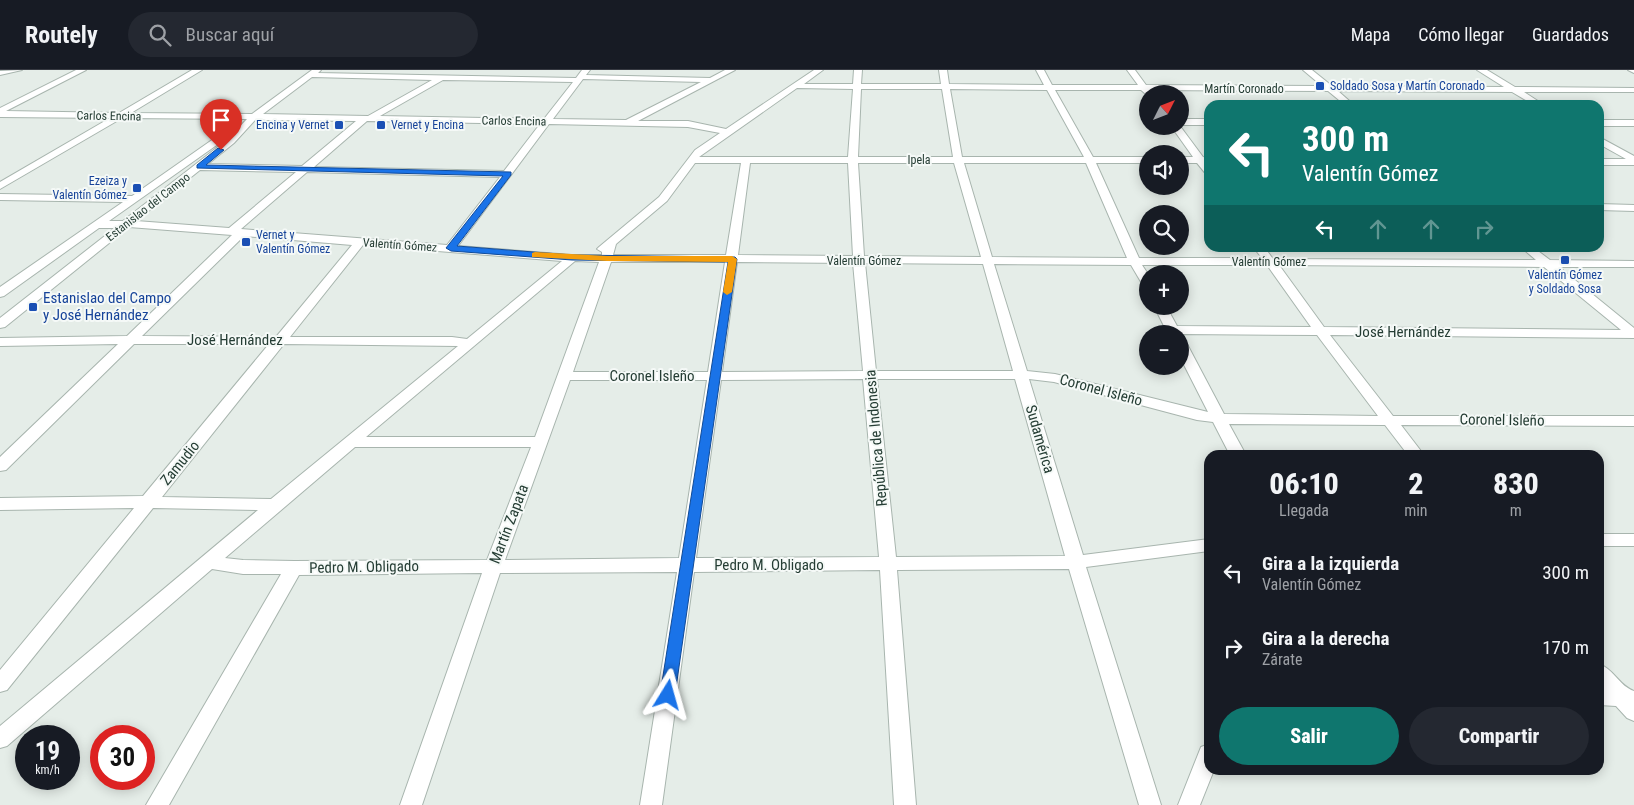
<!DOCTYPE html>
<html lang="es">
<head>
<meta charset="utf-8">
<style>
  body { margin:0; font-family:"Roboto Condensed",sans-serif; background:#242831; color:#f1f3f6; height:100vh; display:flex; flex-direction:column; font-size:19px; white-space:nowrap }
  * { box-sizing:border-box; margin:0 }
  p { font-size:16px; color:#9ea1a6 }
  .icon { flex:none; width:28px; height:28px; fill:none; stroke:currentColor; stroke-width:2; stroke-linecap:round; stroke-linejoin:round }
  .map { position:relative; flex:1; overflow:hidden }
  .details { position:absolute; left:1204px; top:380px; width:400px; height:325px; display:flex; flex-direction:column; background:#171b24; border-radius:15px; box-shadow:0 2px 12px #0003 }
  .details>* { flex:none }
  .hud { position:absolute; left:1204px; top:30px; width:400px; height:152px; border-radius:15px; box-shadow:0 2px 12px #0003; background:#0f766e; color:#fff; overflow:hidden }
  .needle { width:32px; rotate:48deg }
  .buttons { position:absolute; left:1139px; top:15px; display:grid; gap:10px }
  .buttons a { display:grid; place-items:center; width:50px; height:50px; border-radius:50%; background:#171b24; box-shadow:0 2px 12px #0003; font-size:25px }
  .speed { position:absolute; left:15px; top:655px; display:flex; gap:10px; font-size:25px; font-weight:700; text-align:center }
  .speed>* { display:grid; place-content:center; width:65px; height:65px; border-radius:50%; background:#171b24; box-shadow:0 2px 12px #0003; line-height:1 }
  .speed small { font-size:12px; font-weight:400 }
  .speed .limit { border:8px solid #d22; background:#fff; color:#111 }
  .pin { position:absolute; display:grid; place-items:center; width:42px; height:42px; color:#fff; margin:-51px -21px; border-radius:50% 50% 50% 0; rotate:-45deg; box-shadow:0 0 5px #0007 }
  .pin .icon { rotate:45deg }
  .me { position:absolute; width:55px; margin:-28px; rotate:8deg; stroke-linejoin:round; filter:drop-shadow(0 0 4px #0008) }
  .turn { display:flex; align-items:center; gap:18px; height:105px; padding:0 15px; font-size:22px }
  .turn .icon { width:65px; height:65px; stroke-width:2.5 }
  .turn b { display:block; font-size:35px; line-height:42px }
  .lanes { display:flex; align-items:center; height:48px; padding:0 15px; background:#0003; justify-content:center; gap:25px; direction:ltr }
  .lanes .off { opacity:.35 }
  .eta { display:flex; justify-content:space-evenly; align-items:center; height:85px; text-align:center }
  .eta b { font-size:30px; font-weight:800; line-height:35px }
  .cta { display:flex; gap:10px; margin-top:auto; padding:10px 15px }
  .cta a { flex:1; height:58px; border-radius:30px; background:#0f766e; color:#fff; font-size:20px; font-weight:800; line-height:58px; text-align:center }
  .cta a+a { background:#242831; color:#f1f3f6 }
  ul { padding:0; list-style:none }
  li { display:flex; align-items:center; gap:15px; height:75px; padding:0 15px }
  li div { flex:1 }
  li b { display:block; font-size:19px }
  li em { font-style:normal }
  header { display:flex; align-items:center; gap:30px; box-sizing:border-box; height:70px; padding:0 25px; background:#171b24; border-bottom:1px solid #363941 }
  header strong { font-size:24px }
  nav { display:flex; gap:28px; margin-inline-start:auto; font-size:18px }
  .search { width:350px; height:45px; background:#242831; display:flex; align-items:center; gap:12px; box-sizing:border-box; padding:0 18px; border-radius:28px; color:#9ea1a6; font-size:19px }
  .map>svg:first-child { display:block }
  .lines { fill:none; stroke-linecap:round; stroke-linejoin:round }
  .minor-casing { stroke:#a8b5ae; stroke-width:2 }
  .minor { fill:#fff; fill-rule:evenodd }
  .route { fill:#1a73e8; stroke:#114b97 }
  .slow { fill:#f59e0b }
  .transit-dot { fill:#1a4fb4; stroke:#f5f9f7; stroke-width:2 }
  .labels { text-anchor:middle; stroke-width:4; stroke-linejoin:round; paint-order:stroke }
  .far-transit-label { font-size:12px; fill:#164399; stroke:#f5f9f7; text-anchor:start }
  .far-street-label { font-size:12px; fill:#253d34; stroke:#f5f9f7 }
  .transit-label { font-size:15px; fill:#164399; stroke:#f5f9f7; text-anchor:start }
  .street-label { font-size:15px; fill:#253d34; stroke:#f5f9f7 }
</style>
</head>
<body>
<header>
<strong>Routely</strong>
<div class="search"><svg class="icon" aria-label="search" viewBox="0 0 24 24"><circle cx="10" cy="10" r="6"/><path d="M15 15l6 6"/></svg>Buscar aquí</div>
<nav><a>Mapa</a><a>Cómo llegar</a><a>Guardados</a></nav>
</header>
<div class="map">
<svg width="1634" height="735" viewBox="0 0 1634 735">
  <rect width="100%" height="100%" fill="#e5ede8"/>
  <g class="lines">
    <defs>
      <path id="minor" d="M22,0L0,5V1Z
        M76,0H86L6,41L119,43L192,0H202L131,43L252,44L312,0H321L318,3L576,8L582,0H590L586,5L710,8L725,0H735L638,51H688L726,59L814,0H823L804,14H853L854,0H862L861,14H941L939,0H947L949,14L1044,15L1036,0H1044L1052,15H1138L1127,0H1135L1146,15L1322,16L1303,0H1312L1332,16L1504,17L1477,0H1487L1515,17L1634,18V22H1524L1544,35H1534L1512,22L1338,21L1354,35H1345L1328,21L1149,20L1152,24H1148V26L1141,20H1055L1093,87H1148V93H1096L1139,188H1262L1254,178H1265L1273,189L1536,190L1522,178H1534L1550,190L1634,191V197H1559L1634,258V268L1330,265L1393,346H1634V356L1401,355L1424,385H1408L1385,355L1229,354L1246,385H1230L1213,352L1197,350L1054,312L1029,309L1083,485L1209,469V481L1086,497L1161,735H1139L1069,499L897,500L916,735H894L880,500L694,502L662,735H640L677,502L500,503L422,735H400L482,503L299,505L169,735H146L281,504H243L212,499L7,676L0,678V656L258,440L153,438L7,620L0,622V600L134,438L0,440V428L143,426L269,274H134L6,400L0,401V387L118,274L0,276V268L127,266L232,165L129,157L5,257L0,258V248L115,158H99L4,226L0,227V217L123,132L0,130V124L132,126L222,63H228V67L109,151H123L228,69L247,49L122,48L0,119V112L110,48L0,47V38ZM312,7L432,10L368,46L263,44ZM583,9L701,12L626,50L553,49ZM443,10L573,12L544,49L380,46ZM797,18L853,19L848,87H699ZM861,19H942L953,87H858ZM950,19L1047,20L1084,87H962ZM256,49L266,50L356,51L302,96L208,94L234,73ZM367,51L540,54L504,101L314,97ZM549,54L688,57L720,63L695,80L659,127L599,177L597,179L602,182V185H572L458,176ZM695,93H741L726,185H613L616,174L667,131ZM750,93H848L853,186L738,185ZM858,93H954L981,187L864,186ZM964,93H1086L1127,188L992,187ZM200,100L296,102L229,158L136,151ZM307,102L500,107L447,175L241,159ZM244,166L352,175L276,267L142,266ZM363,175L562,191L467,269L452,267H290ZM575,191L599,192L535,367H366ZM611,192H725L708,302H573ZM737,192L853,193L863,301L722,302ZM865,193L983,194L1013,301H876ZM994,194L1131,195L1144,217H1148V204L1142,195H1267L1311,257L1177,256L1166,236H1154L1168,264H1180V266L1181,264L1317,265L1378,346L1224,344L1187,274L1180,270V287L1208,342L1055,304L1027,301ZM1279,195L1544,197L1621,260L1324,257ZM284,274L458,276L271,429L162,427ZM863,309L879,487L696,488L721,310ZM877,309H1015L1065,486L896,487ZM570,310H707L679,488L505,490ZM355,377H531L487,490L294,491L243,490L225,488Z
        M1628,0H1634V3Z
        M1180,49H1209V55H1180Z
        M1599,50H1634V56H1599Z
        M1171,56H1180L1203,87L1209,88L1207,93L1209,105L1206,104L1197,93H1180V87H1193Z
        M1599,67L1634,86V95H1599V89H1626L1599,74Z
        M1599,134L1634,135V141L1599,140Z
        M1599,464H1634V476H1599Z
        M1599,594C1614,599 1619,616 1634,621V651L1627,648L1616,636L1599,635Z
        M1209,674V700H1214L1200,735H1178L1201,677Z"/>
    </defs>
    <!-- minor casing -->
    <use href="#minor" class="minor-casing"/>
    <!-- minor -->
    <use href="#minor" class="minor"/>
  </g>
  <!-- route -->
  <path class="route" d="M218,78L224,80L206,95L511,102V105L457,176L572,185L735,187L737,189L675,625L673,629L668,631L662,629L660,625L728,192L572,190L451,181L446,178L503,106L197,98V95Z"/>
  <!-- slow -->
  <path class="slow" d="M535,182L607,186H732L737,189L732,222L727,225L723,222L728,192L607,191L532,187V183Z"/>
  <!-- markers -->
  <g class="transit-dot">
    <rect x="1315" y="11" width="10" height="10" rx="2.5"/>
    <rect x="334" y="50" width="10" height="10" rx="2.5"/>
    <rect x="376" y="50" width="10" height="10" rx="2.5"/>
    <rect x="132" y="113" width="10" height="10" rx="2.5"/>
    <rect x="241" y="167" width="10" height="10" rx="2.5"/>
    <rect x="1560" y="185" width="10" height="10" rx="2.5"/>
    <rect x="28" y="232" width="10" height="10" rx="2.5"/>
  </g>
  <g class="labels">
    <!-- far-transit labels -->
    <g class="far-transit-label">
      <text x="1330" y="20">Soldado Sosa y Martín Coronado</text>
      <text x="329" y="59" text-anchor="end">Encina y Vernet</text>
      <text x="391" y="59">Vernet y Encina</text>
      <text x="127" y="115" text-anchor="end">Ezeiza y<tspan x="127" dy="14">Valentín Gómez</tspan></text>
      <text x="256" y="169">Vernet y<tspan x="256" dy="14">Valentín Gómez</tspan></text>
      <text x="1565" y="209" text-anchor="middle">Valentín Gómez<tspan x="1565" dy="14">y Soldado Sosa</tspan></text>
    </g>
    <!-- far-street labels -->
    <g class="far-street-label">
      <text x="1244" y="23">Martín Coronado</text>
      <text transform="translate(109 46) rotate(1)" y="4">Carlos Encina</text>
      <text transform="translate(514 51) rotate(1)" y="4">Carlos Encina</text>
      <text x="919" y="94">Ipela</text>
      <text transform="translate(148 137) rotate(-38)" y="4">Estanislao del Campo</text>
      <text transform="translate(400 175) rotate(4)" y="4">Valentín Gómez</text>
      <text x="864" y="195">Valentín Gómez</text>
      <text x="1269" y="196">Valentín Gómez</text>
    </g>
    <!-- transit labels -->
    <g class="transit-label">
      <text x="43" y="233">Estanislao del Campo<tspan x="43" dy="17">y José Hernández</tspan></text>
    </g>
    <!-- street labels -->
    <g class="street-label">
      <text x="1403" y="267">José Hernández</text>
      <text x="235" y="275">José Hernández</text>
      <text x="652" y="311">Coronel Isleño</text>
      <text transform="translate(1101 320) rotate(15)" y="5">Coronel Isleño</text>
      <text transform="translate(1502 350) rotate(1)" y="5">Coronel Isleño</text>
      <text transform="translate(876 368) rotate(-95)" y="5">República de Indonesia</text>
      <text transform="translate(1040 369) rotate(74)" y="5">Sudamérica</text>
      <text transform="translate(180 393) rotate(-51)" y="5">Zamudio</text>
      <text transform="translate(509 454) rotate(-69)" y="5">Martín Zapata</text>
      <text x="769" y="500">Pedro M. Obligado</text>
      <text transform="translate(364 497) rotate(-1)" y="5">Pedro M. Obligado</text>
    </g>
  </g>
</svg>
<div class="buttons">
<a><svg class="needle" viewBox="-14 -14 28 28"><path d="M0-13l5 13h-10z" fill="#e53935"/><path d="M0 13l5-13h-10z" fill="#9ea1a6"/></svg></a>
<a><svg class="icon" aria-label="sound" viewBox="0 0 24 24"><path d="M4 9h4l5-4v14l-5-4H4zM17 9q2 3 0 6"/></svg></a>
<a><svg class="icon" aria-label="search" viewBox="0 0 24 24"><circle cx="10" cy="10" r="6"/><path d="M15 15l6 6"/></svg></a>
<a>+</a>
<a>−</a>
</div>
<div class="speed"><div>19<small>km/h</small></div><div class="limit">30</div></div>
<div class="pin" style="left:221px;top:80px;background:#d93025"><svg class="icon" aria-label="arrive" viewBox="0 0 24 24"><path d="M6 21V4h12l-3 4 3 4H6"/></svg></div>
<svg class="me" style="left:668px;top:625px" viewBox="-20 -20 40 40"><path d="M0-17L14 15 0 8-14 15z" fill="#1a73e8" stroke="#fff" stroke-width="4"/></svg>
<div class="hud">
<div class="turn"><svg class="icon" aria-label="left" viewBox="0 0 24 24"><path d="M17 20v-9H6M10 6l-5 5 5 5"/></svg><div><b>300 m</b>Valentín Gómez</div></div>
<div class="lanes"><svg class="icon" aria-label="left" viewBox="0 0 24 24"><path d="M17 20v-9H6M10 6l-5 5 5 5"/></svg><svg class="icon off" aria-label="ahead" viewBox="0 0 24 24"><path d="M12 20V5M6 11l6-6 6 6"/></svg><svg class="icon off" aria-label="ahead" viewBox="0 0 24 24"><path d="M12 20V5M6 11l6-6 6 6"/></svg><svg class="icon off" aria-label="right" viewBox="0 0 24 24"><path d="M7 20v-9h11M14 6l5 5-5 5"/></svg></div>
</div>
<section class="details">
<div class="eta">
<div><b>06:10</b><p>Llegada</p></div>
<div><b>2</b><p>min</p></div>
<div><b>830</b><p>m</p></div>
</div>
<ul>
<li><svg class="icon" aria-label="left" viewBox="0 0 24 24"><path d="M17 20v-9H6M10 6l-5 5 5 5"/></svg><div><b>Gira a la izquierda</b><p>Valentín Gómez</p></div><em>300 m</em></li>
<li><svg class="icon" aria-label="right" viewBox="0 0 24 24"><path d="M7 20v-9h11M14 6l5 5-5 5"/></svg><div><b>Gira a la derecha</b><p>Zárate</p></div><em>170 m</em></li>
</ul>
<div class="cta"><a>Salir</a><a>Compartir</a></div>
</section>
</div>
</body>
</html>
